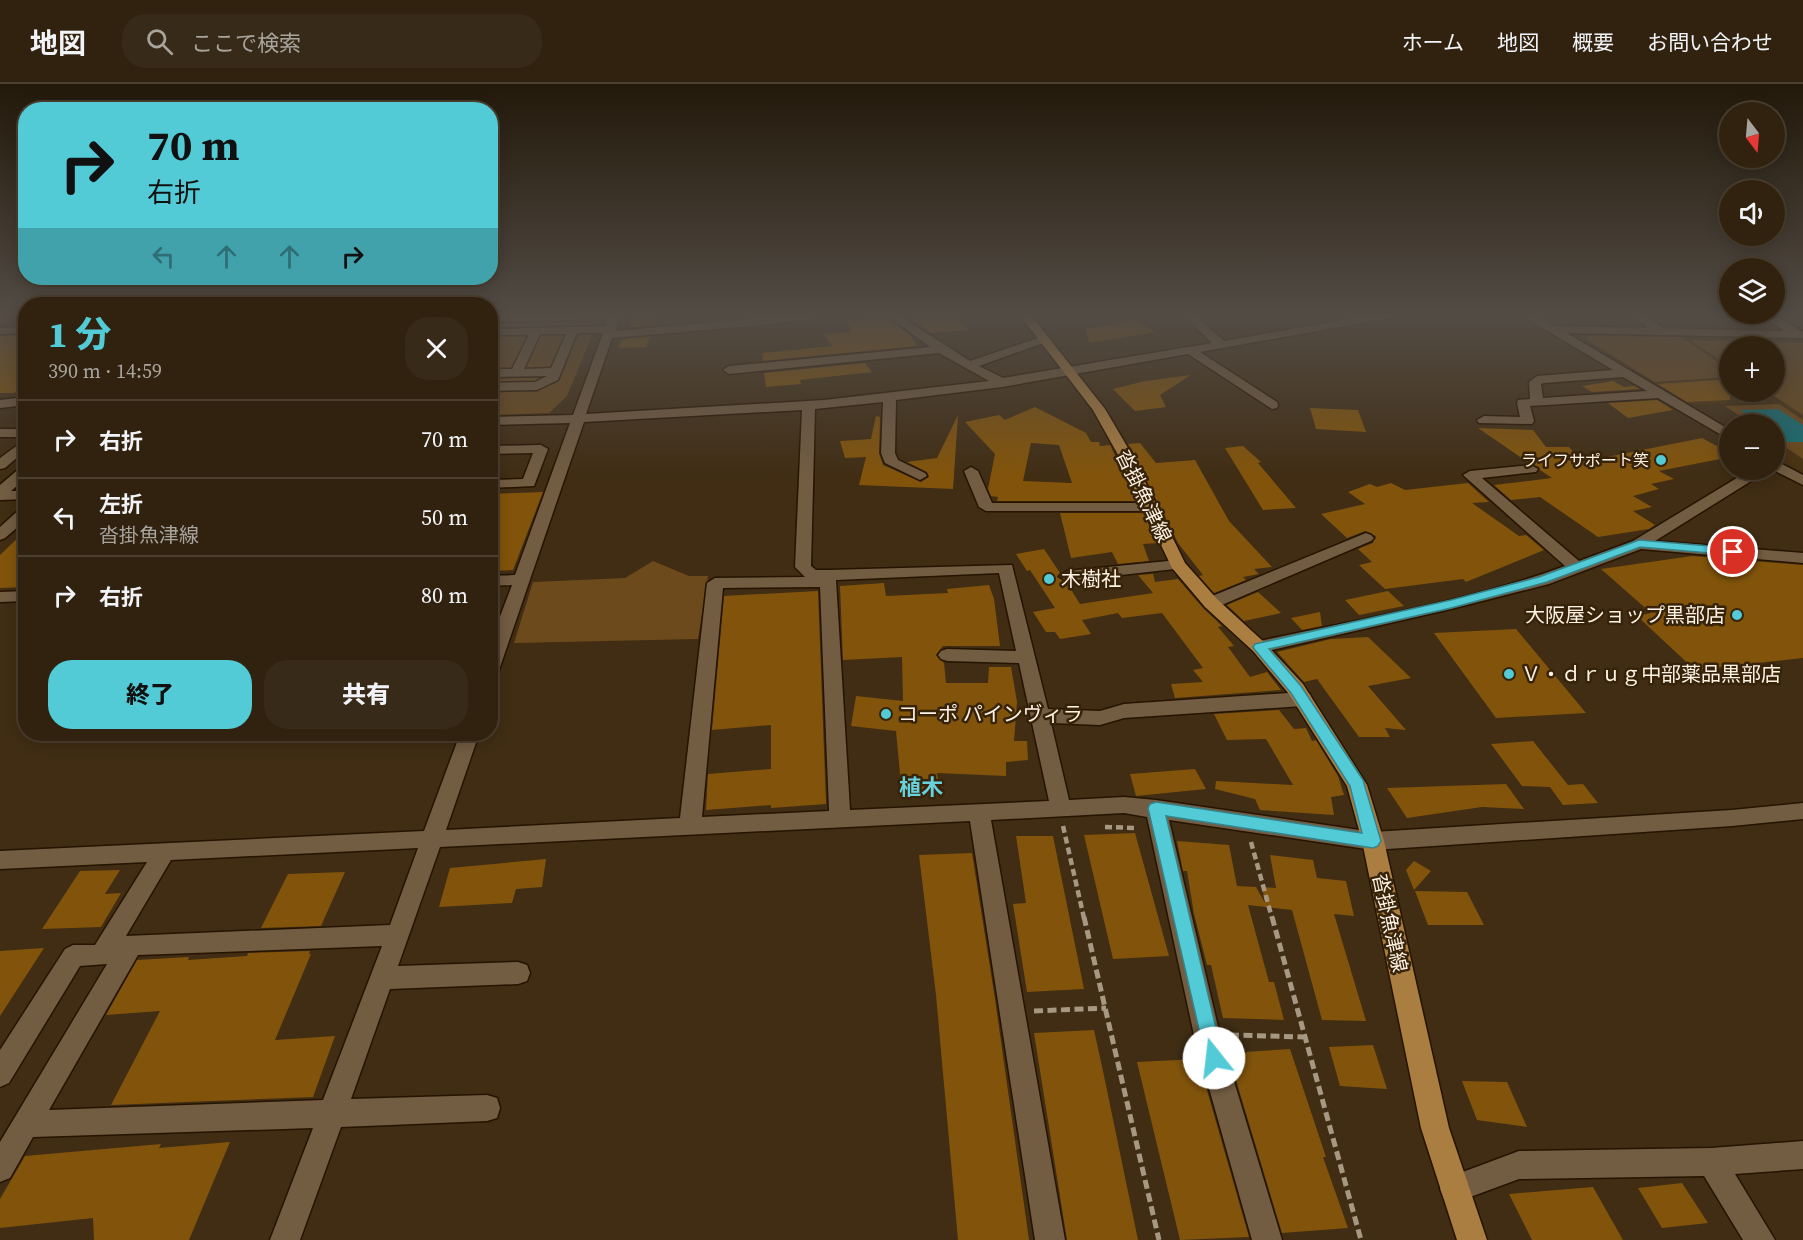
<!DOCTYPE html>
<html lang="ja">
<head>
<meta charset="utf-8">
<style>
  body { margin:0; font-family:"Source Serif 4","Noto Sans JP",serif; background:#382a18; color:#f1f3f6; height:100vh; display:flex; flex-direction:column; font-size:22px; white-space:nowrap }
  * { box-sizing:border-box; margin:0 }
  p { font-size:20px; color:#a8a49e }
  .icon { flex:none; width:33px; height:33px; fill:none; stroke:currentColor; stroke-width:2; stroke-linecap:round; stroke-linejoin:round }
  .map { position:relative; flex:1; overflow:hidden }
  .sheet { position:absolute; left:18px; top:213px; width:480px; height:444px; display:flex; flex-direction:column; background:#30220f; border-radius:24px; box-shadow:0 3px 15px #0003,0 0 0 2px #4b3f2f }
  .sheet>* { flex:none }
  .banner { position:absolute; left:18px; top:18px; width:480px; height:183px; border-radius:24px; box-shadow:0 3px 15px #0003,0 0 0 2px #4b3f2f; background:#52cbd7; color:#111; overflow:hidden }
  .needle { width:39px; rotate:164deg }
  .controls { position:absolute; left:1719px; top:18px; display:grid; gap:12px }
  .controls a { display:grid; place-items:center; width:66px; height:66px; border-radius:50%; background:#30220f; box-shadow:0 3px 15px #0003,0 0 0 2px #4b3f2f; font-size:30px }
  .pin { position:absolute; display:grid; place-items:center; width:51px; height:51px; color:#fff; margin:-26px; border:3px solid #fff; border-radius:50%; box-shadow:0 2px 6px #0007 }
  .me { position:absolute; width:66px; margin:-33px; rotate:344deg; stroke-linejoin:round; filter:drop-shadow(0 0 4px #0008) }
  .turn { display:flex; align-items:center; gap:21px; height:126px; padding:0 30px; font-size:27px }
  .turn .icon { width:78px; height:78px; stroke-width:2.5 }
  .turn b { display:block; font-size:42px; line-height:51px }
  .lanes { display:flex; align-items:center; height:57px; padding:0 30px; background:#0003; justify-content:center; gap:30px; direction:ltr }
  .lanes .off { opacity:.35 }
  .round { display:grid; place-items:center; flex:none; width:63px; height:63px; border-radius:24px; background:#382a18 }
  .headline { display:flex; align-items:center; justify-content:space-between; height:102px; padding:0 30px }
  h1 { font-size:36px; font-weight:800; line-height:45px; color:#52cbd7 }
  .cta { display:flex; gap:12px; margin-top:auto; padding:12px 30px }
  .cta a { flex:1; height:69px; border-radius:24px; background:#52cbd7; color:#111; font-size:24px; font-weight:800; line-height:69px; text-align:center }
  .cta a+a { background:#382a18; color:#f1f3f6 }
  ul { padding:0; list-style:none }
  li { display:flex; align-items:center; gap:18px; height:78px; padding:0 30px; border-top:2px solid #4b3f2f }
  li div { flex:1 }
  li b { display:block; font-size:22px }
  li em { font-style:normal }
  header { display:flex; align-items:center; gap:36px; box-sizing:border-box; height:84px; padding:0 30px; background:#30220f; border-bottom:2px solid #4b3f2f }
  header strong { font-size:28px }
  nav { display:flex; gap:33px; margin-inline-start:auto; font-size:21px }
  .search { width:420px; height:54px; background:#382a18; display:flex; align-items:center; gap:15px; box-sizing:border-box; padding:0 21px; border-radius:24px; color:#a8a49e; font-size:22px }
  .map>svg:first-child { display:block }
  .built { fill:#493111 }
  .green { fill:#6c4a1b }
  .water { fill:#147078 }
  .building { fill:#82540b; fill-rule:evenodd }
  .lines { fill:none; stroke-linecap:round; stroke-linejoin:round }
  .minor-casing { stroke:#261400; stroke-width:3 }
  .major-casing { stroke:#261400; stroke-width:3 }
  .path-far1 { stroke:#a79884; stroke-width:4.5; stroke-dasharray:7 4; stroke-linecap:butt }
  .path { stroke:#a79884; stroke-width:5; stroke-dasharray:9 4.5; stroke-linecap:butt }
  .minor { fill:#725c42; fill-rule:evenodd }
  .major { fill:#aa7d41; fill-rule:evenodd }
  .route { fill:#52cbd7; stroke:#35848c; stroke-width:1.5 }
  .poi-dot { fill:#52cbd7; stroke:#36230a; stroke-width:2 }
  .labels { text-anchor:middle; stroke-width:5; stroke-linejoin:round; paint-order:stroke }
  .far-poi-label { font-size:16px; fill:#fef2e3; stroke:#36230a; text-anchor:end }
  .street-label { font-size:20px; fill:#fef2e3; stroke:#36230a }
  .poi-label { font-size:20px; fill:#fef2e3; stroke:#36230a; text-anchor:start }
  .quarter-label { font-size:22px; font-weight:bold; fill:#67d2dd; stroke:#36230a }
</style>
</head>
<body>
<header>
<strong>地図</strong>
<div class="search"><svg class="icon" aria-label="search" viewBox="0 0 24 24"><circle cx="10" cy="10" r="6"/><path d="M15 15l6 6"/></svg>ここで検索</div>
<nav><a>ホーム</a><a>地図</a><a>概要</a><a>お問い合わせ</a></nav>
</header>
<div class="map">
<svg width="1803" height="1156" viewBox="0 0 1803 1156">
  <rect width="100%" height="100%" fill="#402d14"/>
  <!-- built -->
  <path class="built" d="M1586,250L1803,255V389L1775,371L1774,340H1752L1725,322L1785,319L1768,308H1774V262H1730L1729,282L1727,281L1729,283L1730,308H1765L1780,318L1691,321L1582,254Z"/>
  <!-- green -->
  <path class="green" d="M490,230H601L567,312L549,329L491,331Z
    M1589,252L1681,253L1729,286V293L1655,298L1586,255Z
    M1690,256L1803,259V331L1768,308H1774V262H1730L1729,282Z
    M1779,320L1803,336V375L1775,356L1774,340H1752L1725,322Z
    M653,477L689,492H708L698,555L514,559L533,498L625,494Z"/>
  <!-- water -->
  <path class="water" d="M1778,325L1803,341V358H1786L1775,351L1774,340H1760L1740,326Z"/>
  <!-- building -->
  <path class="building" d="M902,230H952L969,246L931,249Z
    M636,232H659L656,241L629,243Z
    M884,232L910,251L917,262L763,277L762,269L832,262L824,250L852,248L846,236Z
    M1132,235L1155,248L1089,259L1086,245Z
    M26,251V300L14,309H0V252Z
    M650,253L646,263L618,264L623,255Z
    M865,279L872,288L800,296L801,300L766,303L764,289Z
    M1191,291L1160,311L1166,323L1135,327L1113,305L1145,297Z
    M1730,295V316L1687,318L1658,300Z
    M1613,297L1624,303L1634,302L1640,305L1592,308L1582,302Z
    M1657,316L1673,326L1628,334L1608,319Z
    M1035,323L1086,349L1091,358H1099L1100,362L1110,361L1137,417H997L998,413L991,412L988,405L995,370L965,338L999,331L1005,336ZM1031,359L1059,361L1072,399L1023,397Z
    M1310,324L1358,326L1366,348L1316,345Z
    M958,331L953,405L859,401L866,373L845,374L840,357L871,355L876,332L880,333L879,369L883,381L921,398L929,393L927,388L907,378L937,374Z
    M1478,344L1533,346L1546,363H1569L1582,378L1702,354L1730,369V373L1659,387L1674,395L1651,400L1659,405L1633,412L1652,423L1633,427L1655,441L1649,445L1598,453L1540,413L1511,416L1494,401L1552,394L1540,386L1539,383L1529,379Z
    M1140,359L1156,379L1195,376L1229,437L1272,483L1254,485L1259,490L1243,493L1246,496L1214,509L1199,492L1203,491L1178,459L1128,360Z
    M1243,362L1261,378L1258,379L1296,424L1263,426L1225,364Z
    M1391,399L1405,406L1468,399L1489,418L1472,419L1519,452L1526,451L1544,466L1466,498L1463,495L1385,505L1359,481L1372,478L1358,465L1373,459L1376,452L1365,447L1347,454L1321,430L1365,420L1348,408L1370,400L1377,403Z
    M543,408L513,486L490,487V410Z
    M1060,429H1143L1158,459L1143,460L1149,477L1118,480L1112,468L1071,474Z
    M26,446V503L0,504V471Z
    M1044,465L1060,489L1057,493L1067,499L1080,520L1153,509L1138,491L1153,490L1155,498L1178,495L1203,524L1222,542L1218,543L1234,562L1228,563L1250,593L1267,588L1281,606L1175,614L1171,600L1203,598L1193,586L1203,584L1162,529L1122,534L1118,529L1082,536L1091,550L1060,555L1055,548H1046L1033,528L1055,524L1030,486L1027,487L1016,470Z
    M1692,472L1803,481V574L1695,586L1637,532L1651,529L1601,485Z
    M884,499L886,512L948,509L947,505L989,501L994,515L1000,562H943L936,571L944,579L946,599H988L989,583H1011L1017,618L1014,657H1027L1028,676L1006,678V692L937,689L940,711H902L896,647L851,642L856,612L903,617L902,573L843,576L840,502Z
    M818,507L826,720L771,724V721L706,726L708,690L771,685V641L712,646L724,512Z
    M1388,507L1404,522L1359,531L1345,516Z
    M1258,508L1281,529L1244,537L1227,521Z
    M1320,528L1322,542L1302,546L1291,534Z
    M1516,545L1586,629L1496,634L1434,549Z
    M1368,553L1411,594L1368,602L1406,646L1385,644L1390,653H1359L1317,595L1304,598L1277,568L1331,555Z
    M1279,626L1294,645L1306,644L1312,657L1316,656L1338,692L1344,711L1331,713L1334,731L1260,726L1255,715L1215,705L1216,697L1293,701L1266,655L1227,656L1214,630Z
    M1533,657L1568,701L1583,700L1598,719L1563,721L1550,703L1522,702L1491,660Z
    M1195,685L1206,705L1136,712L1130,690Z
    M1506,700L1524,725L1482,723L1407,734L1387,704Z
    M1135,749L1169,872L1113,875L1084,751Z
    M1016,752H1053L1084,905L1027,908L1013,820L1026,819Z
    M1177,757L1229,761L1237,802L1256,803L1265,819L1262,803L1276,804L1270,771L1313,776L1317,794L1346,797L1354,832L1334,830L1366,937L1322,936L1292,826L1248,821L1269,898H1274L1284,936L1223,934L1211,881H1207L1194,830L1187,787H1183Z
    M972,769L995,915L1029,1156H958L936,911L919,771Z
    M546,775L542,803L516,805L512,819L439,823L450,784Z
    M1414,777L1431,787L1414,806L1406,786Z
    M120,786L105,810L121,809L101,843L42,845L80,787Z
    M345,788L321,842L261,844L288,790Z
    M1415,807L1467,808L1484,841H1428Z
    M44,864L0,932V867Z
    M310,867L309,870H311L275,956L335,952L313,1013L111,1021L160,927L106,931L137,876L189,873L188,876L247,872L248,869Z
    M1094,946L1103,987L1138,1156H1067L1034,949Z
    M1373,961L1387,1005L1340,1002L1329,963Z
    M1290,965L1326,1073H1323L1348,1144L1282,1149L1229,973H1231L1230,969Z
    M1198,975L1249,1153L1180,1156L1137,978Z
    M1462,997L1507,998L1527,1043L1477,1036Z
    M230,1058L189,1156H94L93,1134L0,1144V1115L25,1072L161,1060L159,1064Z
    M1682,1099L1708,1139L1662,1144L1638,1104Z
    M1593,1103L1623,1156H1532L1509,1110Z"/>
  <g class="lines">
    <defs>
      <path id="minor" d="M621,230L615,247L799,230H831L826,233L763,241L612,254L586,330L824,316L989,297L939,269L729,290L723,286L729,282L930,263L885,230H897L970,277L1041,253H1049V257L979,282L1003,294L1212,259L1182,230H1194L1224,257L1375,230H1400L1395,233L1200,268L1277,318L1278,321L1277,324L1272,325L1188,270L1002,303L896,316L895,369L898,376L925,389L927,392L920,396L885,379L881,369L883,318L815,325L811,482L816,486H828L1012,481L1048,625L1100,627L1124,620L1303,608L1310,610L1312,615L1310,620L1303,622L1124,634L1100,641L1051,639L1069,716L1124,713L1156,716L1373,748L1732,726L1803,719V735L1732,742L1373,766L1169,736L1220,951L1282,1156H1252L1194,951L1147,733L1124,729L991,736L1065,1156H1035L970,737L440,763L398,882L518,878L527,881L530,889L527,897L518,900L390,905L351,1015L487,1011L497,1014L500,1024L497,1034L487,1037L341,1043L300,1156H270L313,1044L33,1053L10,1094L0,1098V1058L107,880L80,882L9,999L0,1003V966L65,865L73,861H95L147,778L0,785V767L424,747L460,650H479L446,746L680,734L707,499L715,494L805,493L795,483L802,326L584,338L499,586L496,590L490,592V559L512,501L490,502V492L515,491L570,339L490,341V333L573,331L603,249H577L558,296L537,306L490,307V299L535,298L547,292L490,293V285H512L529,251H500L494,259L490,260V248L496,245L605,242L607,235L490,238V232ZM540,250H566L551,284L524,285ZM999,489L1016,567L947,565L941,567L938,571L941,575L947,577L1019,579L1049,717L850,726L836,496ZM820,503L829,727L702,733L723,504ZM418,764L390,841L126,852L171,776ZM382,862L323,1016L49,1026L138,871Z
        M1519,230H1533L1555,242L1648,244L1631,230H1643L1663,244L1784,247L1759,230H1772L1803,248V254L1567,249L1730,346V356L1658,314L1530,322L1534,337L1532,340L1479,339L1477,336L1484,332L1520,333L1517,319L1518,316L1530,315L1529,298L1537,292L1613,286ZM1623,293L1647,307L1543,314L1541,300L1544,299Z
        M26,243V249L0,250V244Z
        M26,313V321L0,324V316Z
        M0,345H26V353H0Z
        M26,355V366L5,384L0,385V374Z
        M541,361L548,365L534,402L490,404V396L523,395L533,369L490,370V362Z
        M1774,376L1803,391V401L1773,386Z
        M1531,381L1538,385L1536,388L1482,394L1579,477L1633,457L1750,386H1766L1764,389L1655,457L1803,469V479L1641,465L1549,500L1451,525L1259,569L1253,567L1250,563L1253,559L1259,557C1361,535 1467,518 1565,482L1463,391L1470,387Z
        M26,382V394L11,407H26V415L0,416V401L21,383Z
        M971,383L978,387L992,419H1149L1156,423L1149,427H986L979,423L964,387Z
        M26,423V436L5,454L0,456V443L21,424Z
        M1366,449L1371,451L1374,454L1371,457L1217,523H1205L1203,519L1205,515Z
        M1178,476L1186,481L1184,484L1067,497L1059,492L1067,487Z
        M26,507V517L0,518V508Z
        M1803,1057V1085L1735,1090L1775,1156H1743L1704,1092L1519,1095L1454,1119L1444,1115L1440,1105L1444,1095L1519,1067L1711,1064Z"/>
      <path id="major" d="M1019,230H1030L1105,325L1131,369L1185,479L1217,515L1265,559L1303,600L1367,701L1384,757L1449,1044L1487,1156H1457L1421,1044L1362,757L1347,702L1289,610L1253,567L1205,523L1172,484L1117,369L1093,326Z"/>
    </defs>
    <!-- minor casing -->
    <use href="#minor" class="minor-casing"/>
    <!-- major casing -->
    <use href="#major" class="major-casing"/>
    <!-- path-far1 -->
    <path class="path-far1" d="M1063,742L1084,834
      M1105,743L1136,744
      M1251,758L1272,834"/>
    <!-- path -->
    <path class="path" d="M1084,833L1159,1156
      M1272,833L1361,1156
      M1034,927L1106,924
      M1230,951L1305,953"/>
    <!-- minor -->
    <use href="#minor" class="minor"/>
    <!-- major -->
    <use href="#major" class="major"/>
  </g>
  <!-- sky -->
  <linearGradient id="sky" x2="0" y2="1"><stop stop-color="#23190b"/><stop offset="0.59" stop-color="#534c45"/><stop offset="1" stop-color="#534c45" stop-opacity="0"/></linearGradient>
  <rect width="1803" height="392" fill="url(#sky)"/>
  <!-- route -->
  <path class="route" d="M1639,456L1733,464L1739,468L1733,471L1640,463L1547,498L1451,524L1269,565L1301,602L1363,696L1381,757L1378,762L1373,764L1166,732L1223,974L1220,980L1214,983L1207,980L1148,724L1150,720L1156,718L1362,749L1350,702L1291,609L1255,566L1253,563L1255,560L1451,516L1539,493Z"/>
  <!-- markers -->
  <g class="poi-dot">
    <circle cx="1661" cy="376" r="6"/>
    <circle cx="1049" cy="495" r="6"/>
    <circle cx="1737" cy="531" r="6"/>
    <circle cx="1509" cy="590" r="6"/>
    <circle cx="886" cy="630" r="6"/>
  </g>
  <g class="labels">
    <!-- far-poi labels -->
    <g class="far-poi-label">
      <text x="1649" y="382">ライフサポート笑</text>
    </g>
    <!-- street labels -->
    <g class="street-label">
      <text transform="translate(1144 412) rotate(64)" y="7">沓掛魚津線</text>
      <text transform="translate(1390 839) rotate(78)" y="7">沓掛魚津線</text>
    </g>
    <!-- poi labels -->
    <g class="poi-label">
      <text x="1061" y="502">木樹社</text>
      <text x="1725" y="538" text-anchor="end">大阪屋ショップ黒部店</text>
      <text x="1521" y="597">Ｖ・ｄｒｕｇ中部薬品黒部店</text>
      <text x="898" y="637">コーポ パインヴィラ</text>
    </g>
    <!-- quarter labels -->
    <g class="quarter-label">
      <text x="921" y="711">植木</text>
    </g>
  </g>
</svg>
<div class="controls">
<a><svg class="needle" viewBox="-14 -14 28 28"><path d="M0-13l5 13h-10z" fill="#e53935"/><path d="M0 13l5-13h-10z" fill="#a8a49e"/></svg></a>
<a><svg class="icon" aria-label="sound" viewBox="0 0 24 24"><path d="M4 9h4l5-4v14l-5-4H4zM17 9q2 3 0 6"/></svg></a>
<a><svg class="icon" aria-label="layers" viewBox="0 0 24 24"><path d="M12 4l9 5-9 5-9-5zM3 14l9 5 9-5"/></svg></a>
<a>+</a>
<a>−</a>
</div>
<div class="pin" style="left:1733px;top:468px;background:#d93025"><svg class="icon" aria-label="arrive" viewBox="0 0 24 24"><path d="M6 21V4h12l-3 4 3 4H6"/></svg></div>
<svg class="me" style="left:1214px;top:974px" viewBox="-20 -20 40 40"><circle r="19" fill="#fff"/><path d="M0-13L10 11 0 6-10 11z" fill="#52cbd7"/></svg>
<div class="banner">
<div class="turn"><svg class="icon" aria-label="right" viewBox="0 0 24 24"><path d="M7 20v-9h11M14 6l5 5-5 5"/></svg><div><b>70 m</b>右折</div></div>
<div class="lanes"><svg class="icon off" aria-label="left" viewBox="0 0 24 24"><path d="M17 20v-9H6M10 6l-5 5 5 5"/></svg><svg class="icon off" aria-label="ahead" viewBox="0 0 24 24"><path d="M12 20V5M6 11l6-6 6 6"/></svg><svg class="icon off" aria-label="ahead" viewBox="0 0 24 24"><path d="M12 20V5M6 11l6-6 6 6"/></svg><svg class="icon" aria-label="right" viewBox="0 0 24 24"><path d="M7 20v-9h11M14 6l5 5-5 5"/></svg></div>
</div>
<section class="sheet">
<div class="headline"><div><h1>1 分</h1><p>390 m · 14:59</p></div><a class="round"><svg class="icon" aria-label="close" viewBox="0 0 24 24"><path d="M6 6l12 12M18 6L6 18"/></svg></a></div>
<ul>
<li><svg class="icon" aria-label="right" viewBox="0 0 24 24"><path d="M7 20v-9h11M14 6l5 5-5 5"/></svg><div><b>右折</b></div><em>70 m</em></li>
<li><svg class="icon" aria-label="left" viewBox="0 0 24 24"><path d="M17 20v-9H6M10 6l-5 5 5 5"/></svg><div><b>左折</b><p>沓掛魚津線</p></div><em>50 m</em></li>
<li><svg class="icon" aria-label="right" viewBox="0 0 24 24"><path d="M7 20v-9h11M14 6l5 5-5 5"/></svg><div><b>右折</b></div><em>80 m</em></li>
</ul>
<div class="cta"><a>終了</a><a>共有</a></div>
</section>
</div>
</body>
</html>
